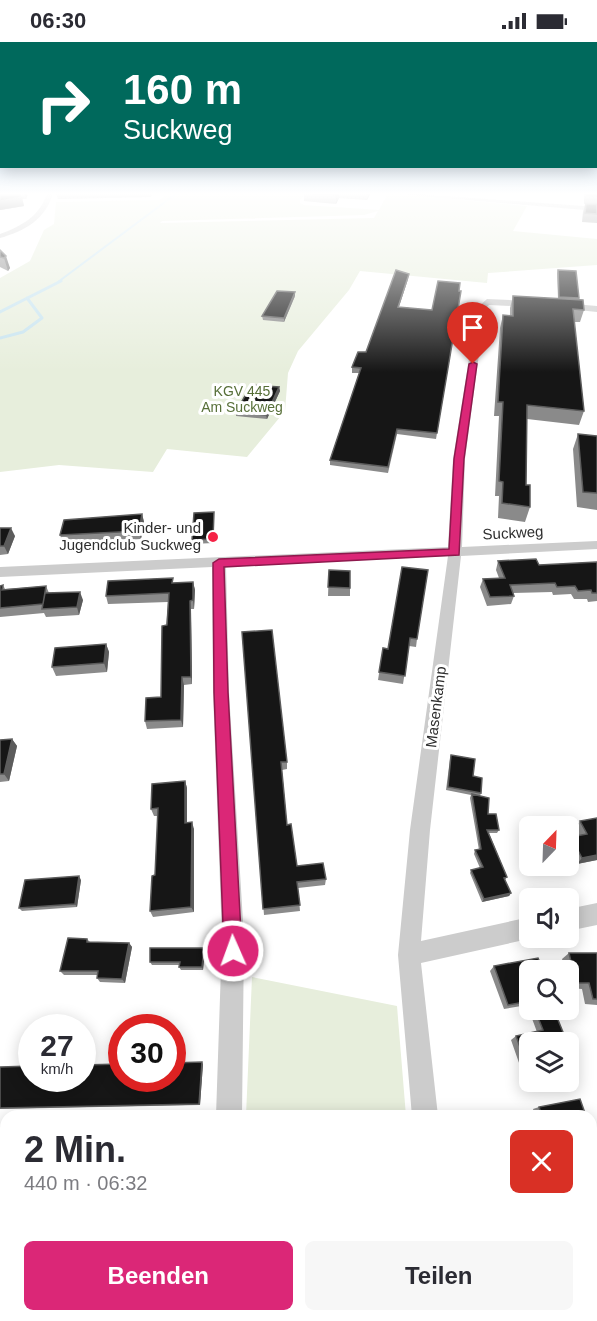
<!DOCTYPE html>
<html lang="de">
<head>
<meta charset="utf-8">
<style>
  body { margin:0; font-family:Helvetica,sans-serif; background:#f7f7f7; color:#2b2b33; height:100vh; display:flex; flex-direction:column; font-size:22px; white-space:nowrap }
  * { box-sizing:border-box; margin:0 }
  p { font-size:20px; color:#7c7c81 }
  .icon { flex:none; width:33px; height:33px; fill:none; stroke:currentColor; stroke-width:2; stroke-linecap:round; stroke-linejoin:round }
  .map { position:relative; flex:1; overflow:hidden }
  .drawer { position:absolute; left:0px; top:1068px; width:597px; height:212px; display:flex; flex-direction:column; background:#fff; border-radius:18px 18px 0 0; box-shadow:0 3px 15px #0003 }
  .drawer>* { flex:none }
  .guide { position:absolute; left:0px; top:0px; width:597px; height:126px; box-shadow:0 3px 15px #0003; background:#00695c; color:#fff; overflow:hidden }
  .needle { width:39px; rotate:23deg }
  .controls { position:absolute; left:519px; top:774px; display:grid; gap:12px }
  .controls a { display:grid; place-items:center; width:60px; height:60px; border-radius:9px; background:#fff; box-shadow:0 3px 15px #0003; font-size:30px }
  .speed { position:absolute; left:18px; top:972px; display:flex; gap:12px; font-size:30px; font-weight:700; text-align:center }
  .speed>* { display:grid; place-content:center; width:78px; height:78px; border-radius:50%; background:#fff; box-shadow:0 3px 15px #0003; line-height:1 }
  .speed small { font-size:15px; font-weight:400 }
  .speed .limit { border:9px solid #d22; background:#fff; color:#111 }
  .pin { position:absolute; display:grid; place-items:center; width:51px; height:51px; color:#fff; margin:-62px -26px; border-radius:50% 50% 50% 0; rotate:-45deg; box-shadow:0 0 6px #0007 }
  .pin .icon { rotate:45deg }
  .me { position:absolute; width:66px; margin:-33px; rotate:358deg; stroke-linejoin:round; filter:drop-shadow(0 0 4px #0008) }
  .turn { display:flex; align-items:center; gap:21px; height:126px; padding:0 24px; font-size:27px }
  .turn .icon { width:78px; height:78px; stroke-width:2.5 }
  .turn b { display:block; font-size:42px; line-height:51px }
  .round { display:grid; place-items:center; flex:none; width:63px; height:63px; border-radius:9px; background:#f7f7f7 }
  .overview { display:flex; align-items:center; justify-content:space-between; height:102px; padding:0 24px }
  h1 { font-size:36px; font-weight:700; line-height:45px }
  .action { display:flex; gap:12px; margin-top:auto; padding:12px 24px }
  .action a { flex:1; height:69px; border-radius:9px; background:#db2777; color:#fff; font-size:24px; font-weight:700; line-height:69px; text-align:center }
  .action a+a { background:#f7f7f7; color:#2b2b33 }
  .status { display:flex; justify-content:space-between; align-items:center; height:42px; padding:0 30px; background:#fff; direction:ltr }
  .status svg { height:16px; fill:currentColor }
  .map>svg:first-child { display:block }
  .green { fill:#e7eedc; fill-rule:evenodd }
  .lines { fill:none; stroke-linecap:round; stroke-linejoin:round }
  .stream-far1 { stroke:#c6e3ef; stroke-width:2 }
  .stream { stroke:#c6e3ef; stroke-width:3 }
  .lane { fill:#ccc; fill-rule:evenodd }
  .street { fill:#ccc; fill-rule:evenodd }
  .wall { fill:#8a8a8a }
  .shaded-wall { fill:#5c5c5c }
  .building { fill:#161616; stroke:#5c5c5c; stroke-width:1.5 }
  .route { fill:#db2777; stroke:#8e194d; stroke-width:1.5 }
  .poi-dot { fill:#f52246; stroke:#fff; stroke-width:2 }
  .labels { text-anchor:middle; stroke-width:6; stroke-linejoin:round; paint-order:stroke }
  .far-park-label { font-size:14px; fill:#576f38; stroke:#fff }
  .poi-label { font-size:15px; fill:#2f2f2f; stroke:#fff; text-anchor:end }
  .street-label { font-size:15px; fill:#2f2f2f; stroke:#fff }
</style>
</head>
<body>
<div class="status"><b>06:30</b><svg viewBox="0 0 49 12"><path d="M0 12V9h3v3zM5 12V6h3v6zM10 12V3h3v9zM15 12V0h3v12zM26 1h20v11H26zM47 4h2v5h-2z"/></svg></div>
<div class="map">
<svg width="597" height="1279" viewBox="0 0 597 1279">
  <rect width="100%" height="100%" fill="#fff"/>
  <!-- green -->
  <path class="green" d="M169,151H307L300,158V161L304,163L379,168L388,151L527,164L513,189L597,197V223L488,231L487,241L360,229L349,248L298,309L288,331L285,369L247,415L167,407L153,430L59,423L0,430V236L30,219L44,188L54,182L56,160L159,158ZM378,169L374,176L160,181L162,179L364,173Z
    M252,935L397,964L406,1074H246Z
    M236,1274H421V1279H236Z"/>
  <g class="lines">
    <!-- stream-far1 -->
    <path class="stream-far1" d="M58,240L177,151"/>
    <!-- stream -->
    <path class="stream" d="M0,270L61,239
      M0,296L23,290L42,276L27,256"/>
    <!-- lane -->
    <path class="lane" d="M0,1104H6V1118H0Z"/>
    <!-- street -->
    <path class="street" d="M47,151H53C46,177 25,189 0,196V192C22,184 40,174 47,151Z
      M405,151L597,165V169L408,153Z
      M487,257L533,259L537,262L533,265L489,263L485,267L465,417L462,505L597,499V507L461,514L430,788L421,899L530,875V896H533L421,921L438,1074H412L398,913L410,788L448,514L226,524L229,650L244,896L242,1074H216L222,896L213,650L212,525L0,535V525L448,505L453,417L477,266Z
      M562,261L597,264V270L559,266L558,264Z
      M597,861V883L568,889V867Z
      M205,1274H235L234,1279H204Z
      M430,1274H460V1279H430Z"/>
  </g>
  <!-- wall -->
  <path class="wall" d="M0,151H28L26,157H22L24,164L0,168Z
    M56,151H152L151,155L58,157Z
    M304,151H371L367,158L339,156L336,162L304,159Z
    M584,151H597V181L582,180L583,170L585,162H584Z
    M0,208L10,226L8,229L0,225Z
    M558,228L579,256V258L584,268L580,280H574L584,369L579,383L527,377L526,443L530,465L525,480L498,476L499,454H495L499,374H494L500,286L503,273L510,274V266L513,254L558,257L557,231Z
    M408,237L399,265L432,268L459,249H461L436,397L397,392L388,431L330,423V418L359,331H352V325L366,310Z
    M295,254L284,280L263,278L262,274Z
    M279,345L280,349L267,377L236,374V370Z
    M578,392L597,394V468L577,465L573,407Z
    M142,472L144,480L141,497L63,501L60,493Z
    M214,474L213,501L193,502L192,498Z
    M0,486L15,494L8,512L0,513Z
    M498,519L539,523L597,520V559L588,560L587,557H574L571,552L553,553L552,550L513,551L514,554L511,562L487,564L480,545L483,537L499,536L496,528Z
    M402,525L417,597L416,605L409,604L403,642L378,638L383,606L388,607Z
    M329,528L350,546V554H328Z
    M193,540L195,548L194,567H191L192,642L184,643L183,685L147,687L145,679L161,655L168,560L108,562L106,554L174,541Z
    M3,543L5,547L46,544L49,551L83,558L79,573L46,575L44,571L0,575V544Z
    M242,590L287,720V727L282,728L287,783L297,824L326,837L325,843L298,846L300,869L264,873Z
    M106,602L109,610L107,630L56,634L52,625Z
    M12,697L17,704L9,739L0,740V698Z
    M451,713L473,734L481,751L480,754L488,772L499,788L497,791H489L507,835L505,838L511,851L509,854L482,860L470,831L471,828L480,826L474,812L475,808H479L470,756L471,753L446,748L450,717Z
    M185,739L187,746V781L194,787V870L153,875L150,869L155,833L158,774H154L151,767Z
    M597,776V818L577,822L568,805V798L571,795L579,793L575,786L580,779Z
    M81,838L77,865L22,869L19,866Z
    M87,897L90,900L129,901L132,905L125,941L100,940L97,936V933H64L60,929Z
    M204,906L205,909L203,928H181L179,925L180,923H152L150,920Z
    M569,911H597V963L585,962L582,947L569,946L568,928H565L562,917Z
    M494,924L530,928V968H554L567,1000H530V1037L525,1038L511,998L516,994L537,990L527,963L504,967L490,929Z
    M203,1022L200,1063L0,1067V1025Z
    M539,1065L586,1074H535L533,1067Z
    M597,1112V1127L592,1113Z
    M597,1258V1279H554L552,1274H591V1259Z"/>
  <!-- shaded-wall -->
  <path class="shaded-wall" d="M24,151H28L26,157Z
    M337,151H339V156L336,162V153Z
    M368,151H371L367,158Z
    M22,155L24,164L0,168V159Z
    M6,214L10,226L8,229L4,216Z
    M409,232L408,237L397,270L398,265Z
    M295,250V254L284,280V276Z
    M279,345L280,349L267,377L266,373Z
    M142,472L144,480L141,497L139,489Z
    M11,486L15,494L8,512L4,504Z
    M193,540L195,548L194,567L193,558Z
    M80,550L83,558L79,573L77,565Z
    M190,559L191,567L192,642L191,635Z
    M106,602L109,610L107,630L104,621Z
    M182,635L184,643L183,685L181,678Z
    M12,697L17,704L9,739L4,732Z
    M185,739L187,746V788L185,781Z
    M192,780L194,787V870L191,865Z
    M597,813V818L577,822L582,816Z
    M79,834L81,838L77,865L75,862Z
    M511,851L509,854L482,860L484,857Z
    M129,901L132,905L125,941L122,937Z
    M204,906L205,909L203,928L202,925Z
    M202,1020L203,1022L200,1063L199,1062Z"/>
  <!-- building -->
  <path class="building" d="M0,151H16L22,155L0,159Z
    M305,151H337L336,153Z
    M586,151H597V154L586,153Z
    M586,162H597V172L585,171Z
    M0,208L6,214L4,216L0,215Z
    M396,228L409,232L398,265L432,268L438,239L460,241L459,249H461L437,391L397,387L388,425L330,418L361,326L352,325L358,310H366Z
    M558,228L576,229L579,256L559,255Z
    M277,249L295,250L284,276L262,274Z
    M513,254L583,258L584,268L573,267L584,369L527,363L526,443H530V465L502,461L503,440L499,439L503,360H498L503,273L513,274Z
    M251,343L279,345L266,373L236,370Z
    M578,392L597,394V451L583,450Z
    M214,470L213,497L192,498L194,471Z
    M142,472L139,489L60,493L64,478Z
    M0,486H11L4,504H0Z
    M536,517L539,523L597,520V551H592L591,548L578,549L575,544L557,545L555,541L510,543L514,554L490,555L483,537L505,536L498,519Z
    M402,525L428,528L417,597L410,596L405,634L379,630L383,606L388,607Z
    M329,528L350,529V546L328,545Z
    M173,536L172,541L193,540V558L190,559L191,635H182L181,678L145,679L146,656L161,655L162,584L167,583L169,551L106,554L108,539Z
    M3,543L2,548L46,544L43,562L0,566V544Z
    M80,550L77,565L42,567L45,551Z
    M272,588L287,720H281L287,783L291,782L297,824L323,821L326,837L297,840L300,863L263,867L242,590Z
    M106,602L104,621L52,625L55,606Z
    M12,697L4,732H0V698Z
    M451,713L475,717L473,734L482,736L481,751L448,745Z
    M185,739V781L192,780L191,865L150,869L152,834L155,833L158,766L151,767L152,742Z
    M472,752L489,756L488,772H496L499,788H487L507,835L504,836L511,851L484,857L471,828L483,825L475,808L481,807Z
    M597,776V813L582,816L571,795L587,792L580,779Z
    M79,834L75,862L19,866L25,838Z
    M68,896L87,897V900L129,901L122,937L97,936L98,929H60Z
    M150,906H204L202,925H179L180,920H150Z
    M569,911H597V957H593L589,941H576Z
    M538,916L543,928H530V959L508,963L494,924Z
    M535,968H554L567,1000H530V1033L516,994L543,988Z
    M568,1004L577,1024L568,1026Z
    M202,1020L199,1062L0,1066V1025L32,1024V1036H82V1023L122,1022V1036H172V1021Z
    M580,1057L586,1074H542L539,1065Z
    M591,1087L596,1101L591,1102Z
    M597,1134V1157L591,1158V1135Z
    M0,1155H6V1206H0Z
    M591,1204L595,1217L591,1218Z
    M597,1263V1279H560L559,1274H591V1264Z"/>
  <!-- sky -->
  <linearGradient id="sky" x2="0" y2="1"><stop stop-color="#9ac7eb"/><stop offset="0.46" stop-color="#fff"/><stop offset="1" stop-color="#fff" stop-opacity="0"/></linearGradient>
  <rect width="597" height="330" fill="url(#sky)"/>
  <!-- route -->
  <path class="route" d="M473,320L477,322L464,417L459,513L224,525L228,650L242,909L239,915L233,918L226,915L224,909L214,650L213,521L219,517L449,507L454,417L469,322Z"/>
  <!-- markers -->
  <circle class="poi-dot" cx="213" cy="495" r="6"/>
  <g class="labels">
    <!-- far-park labels -->
    <g class="far-park-label">
      <text x="242" y="354">KGV 445<tspan x="242" dy="16">Am Suckweg</tspan></text>
    </g>
    <!-- poi labels -->
    <g class="poi-label">
      <text x="201" y="491">Kinder- und<tspan x="201" dy="17">Jugendclub Suckweg</tspan></text>
    </g>
    <!-- street labels -->
    <g class="street-label">
      <text transform="translate(513 491) rotate(-3)" y="5">Suckweg</text>
      <text transform="translate(436 665) rotate(-83)" y="5">Masenkamp</text>
    </g>
  </g>
</svg>
<div class="controls">
<a><svg class="needle" viewBox="-14 -14 28 28"><path d="M0-13l5 13h-10z" fill="#e53935"/><path d="M0 13l5-13h-10z" fill="#7c7c81"/></svg></a>
<a><svg class="icon" aria-label="sound" viewBox="0 0 24 24"><path d="M4 9h4l5-4v14l-5-4H4zM17 9q2 3 0 6"/></svg></a>
<a><svg class="icon" aria-label="search" viewBox="0 0 24 24"><circle cx="10" cy="10" r="6"/><path d="M15 15l6 6"/></svg></a>
<a><svg class="icon" aria-label="layers" viewBox="0 0 24 24"><path d="M12 4l9 5-9 5-9-5zM3 14l9 5 9-5"/></svg></a>
</div>
<div class="speed"><div>27<small>km/h</small></div><div class="limit">30</div></div>
<div class="pin" style="left:473px;top:322px;background:#d93025"><svg class="icon" aria-label="arrive" viewBox="0 0 24 24"><path d="M6 21V4h12l-3 4 3 4H6"/></svg></div>
<svg class="me" style="left:233px;top:909px" viewBox="-20 -20 40 40"><circle r="17" fill="#db2777" stroke="#fff" stroke-width="3"/><path d="M0-11L8 9 0 5-8 9z" fill="#fff"/></svg>
<div class="guide">
<div class="turn"><svg class="icon" aria-label="right" viewBox="0 0 24 24"><path d="M7 20v-9h11M14 6l5 5-5 5"/></svg><div><b>160 m</b>Suckweg</div></div>
</div>
<section class="drawer">
<div class="overview"><div><h1>2 Min.</h1><p>440 m · 06:32</p></div><a class="round" style="background:#d93025;color:#fff"><svg class="icon" aria-label="close" viewBox="0 0 24 24"><path d="M6 6l12 12M18 6L6 18"/></svg></a></div>
<div class="action"><a>Beenden</a><a>Teilen</a></div>
</section>
</div>
</body>
</html>
